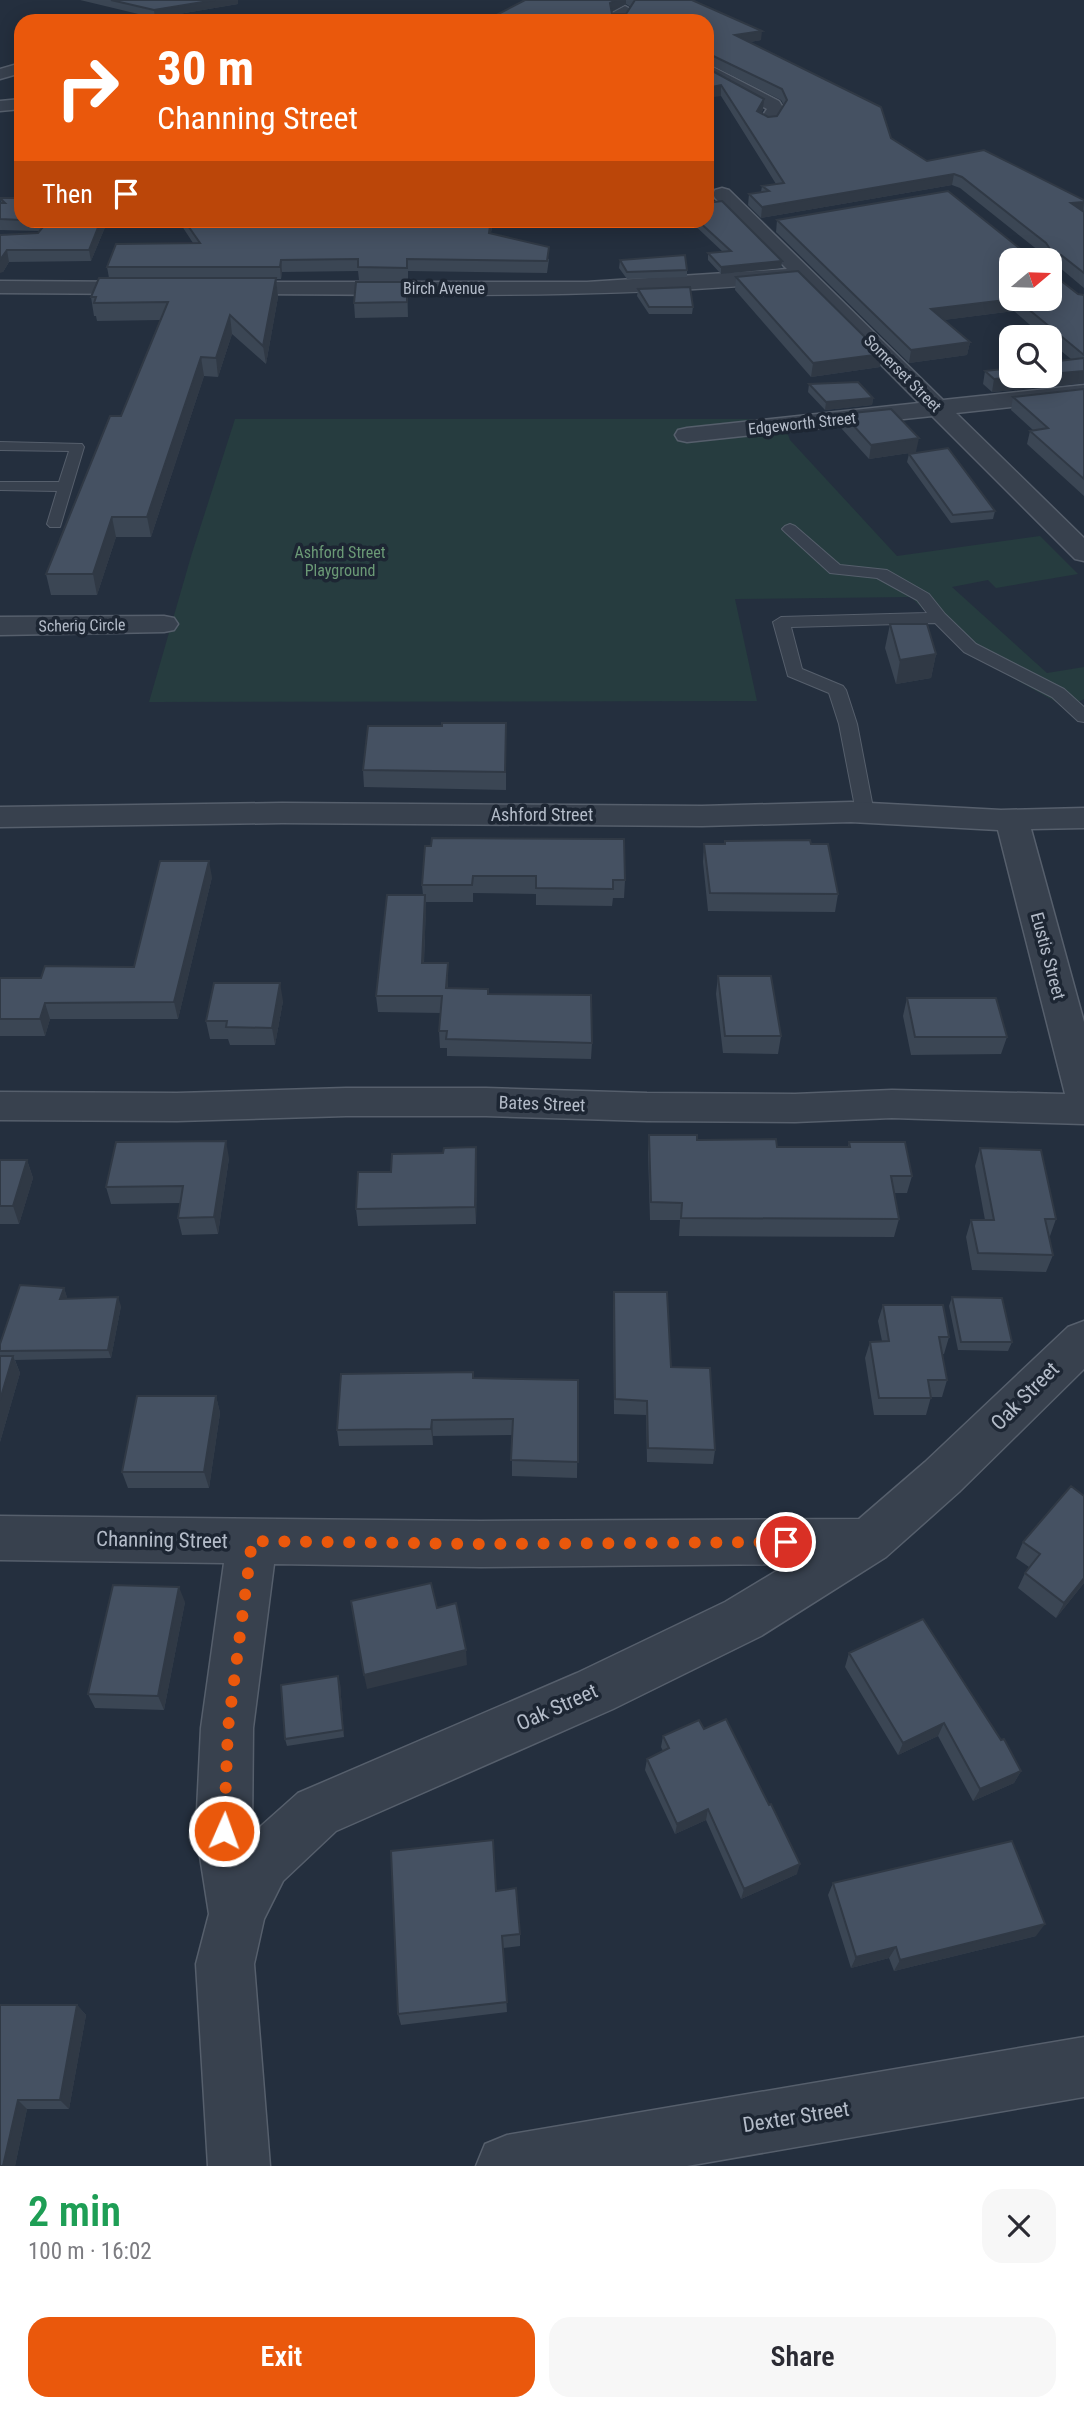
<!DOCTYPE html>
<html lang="en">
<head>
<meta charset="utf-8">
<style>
  body { margin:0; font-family:"Roboto Condensed",sans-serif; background:#f7f7f7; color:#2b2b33; height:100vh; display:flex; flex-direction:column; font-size:26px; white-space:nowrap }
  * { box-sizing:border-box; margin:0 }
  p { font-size:23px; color:#7c7c81 }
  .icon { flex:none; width:38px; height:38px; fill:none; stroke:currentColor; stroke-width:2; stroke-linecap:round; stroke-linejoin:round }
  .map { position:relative; height:2166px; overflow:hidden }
  .details { display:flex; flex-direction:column; background:#fff; flex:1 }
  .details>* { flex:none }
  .hud { position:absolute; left:14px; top:14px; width:700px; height:214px; border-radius:21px; box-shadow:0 4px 18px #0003; background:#ea580c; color:#fff; overflow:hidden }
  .needle { width:46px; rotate:71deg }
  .tools { position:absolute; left:999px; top:248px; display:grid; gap:14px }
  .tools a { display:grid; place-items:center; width:63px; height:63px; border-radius:14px; background:#fff; box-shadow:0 4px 18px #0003; font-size:35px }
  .pin { position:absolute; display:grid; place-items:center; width:60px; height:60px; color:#fff; margin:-30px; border:4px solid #fff; border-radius:50%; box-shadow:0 2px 7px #0007 }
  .me { position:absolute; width:77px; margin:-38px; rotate:2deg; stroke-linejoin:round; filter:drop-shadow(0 0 5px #0008) }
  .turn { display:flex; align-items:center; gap:24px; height:147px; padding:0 28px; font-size:32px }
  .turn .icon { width:91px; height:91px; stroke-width:2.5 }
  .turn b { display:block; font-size:49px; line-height:60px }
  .then { display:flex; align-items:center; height:66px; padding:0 28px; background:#0003; gap:14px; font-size:26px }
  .round { display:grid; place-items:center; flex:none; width:74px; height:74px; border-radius:21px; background:#f7f7f7 }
  .overview { display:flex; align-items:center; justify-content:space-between; height:119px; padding:0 28px }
  h1 { font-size:42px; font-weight:600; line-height:52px; color:#1e9e55 }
  .primary-button { display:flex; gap:14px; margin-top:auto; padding:14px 28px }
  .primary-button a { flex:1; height:80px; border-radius:21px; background:#ea580c; color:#fff; font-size:28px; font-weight:600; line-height:80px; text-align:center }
  .primary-button a+a { background:#f7f7f7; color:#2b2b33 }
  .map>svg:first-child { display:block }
  .green { fill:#263c3f }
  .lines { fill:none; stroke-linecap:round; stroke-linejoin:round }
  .service-casing { stroke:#565f6c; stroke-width:2 }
  .minor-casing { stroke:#565f6c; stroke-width:3 }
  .service { fill:#38414e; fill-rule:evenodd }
  .minor { fill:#38414e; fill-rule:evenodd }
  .wall { fill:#3b4654; fill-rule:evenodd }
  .shaded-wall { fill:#303945 }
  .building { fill:#455162; stroke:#303945; stroke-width:2 }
  .route { stroke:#ea580c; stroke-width:12; stroke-dasharray:0 21.6 }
  .labels { text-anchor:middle; stroke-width:7; stroke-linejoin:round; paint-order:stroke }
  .far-street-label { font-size:16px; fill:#b4bcc9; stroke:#1d2633 }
  .far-park-label { font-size:16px; fill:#6b9a76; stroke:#1d2633 }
  .street-label { font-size:18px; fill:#b4bcc9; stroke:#1d2633 }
  .near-street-label { font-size:21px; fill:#b4bcc9; stroke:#1d2633 }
</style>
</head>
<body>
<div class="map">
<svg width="1084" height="2166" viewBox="0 0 1084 2166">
  <rect width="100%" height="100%" fill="#242f3e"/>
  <!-- green -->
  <path class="green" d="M235,419H782L790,440L897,556L1040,536L1078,574L996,588L988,580L952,587L1047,673L1084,667V699L1067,708L966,652L911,597L735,599L757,701L149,702L192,553Z"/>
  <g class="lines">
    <defs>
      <path id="service" d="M0,442L82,444L84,447L60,527H50L47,524L57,491L0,490V482H59L69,451L0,450Z
        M790,524L795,526L840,565L887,570L929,594L945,614L976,644L1064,689L1084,707V722L1078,721L1052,697L964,652L935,623L791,627L802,669L843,686L846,690L857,724L874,813L864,819L857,817L839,724L829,693L788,676L773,622L781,617L927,613L917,600L877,578L830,573L785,532L782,529L785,526Z"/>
      <path id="minor" d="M625,6L632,10L625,17L626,21H612V13Z
        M21,63V73L0,79V69Z
        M707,64L779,101L784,109L774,125L768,126L759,121L767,109L707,76Z
        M21,99V109L0,111V101Z
        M722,188L729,190L943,400L1084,385V399L956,413L1084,538V561L1075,559L932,416L687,442L678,440L675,435L678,430L687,428L919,403L798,281C607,300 417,294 226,294L219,292L216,288L219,284L226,282H587L787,269L715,198L713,194L715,190Z
        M0,281L148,282L155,284L158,288L155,292L148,294L0,293Z
        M164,616L174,618L178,624L174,630L164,632L0,635V617Z
        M851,802L1001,810L1084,808V828L1031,829L1084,1022V1124L892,1118L795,1122L647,1121L486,1116H346L177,1121L0,1120V1092L177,1093L346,1088H486L647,1093L795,1094L892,1090L1065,1094L998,830L851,822L702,826L282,823L0,827V807L282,803L702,806Z
        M1084,1321V1369L959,1492L886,1557L761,1636L613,1709L336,1831L283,1881L264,1919L254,1964L270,2166H208L196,1964L209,1914L196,1831L201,1728L224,1563L0,1560V1516L481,1521L859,1519L925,1462L1068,1327ZM274,1564L481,1567L788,1564L725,1602L577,1673L298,1793L252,1834L253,1728Z
        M1084,2037V2097L687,2166H476L485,2144L507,2135Z"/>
    </defs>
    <!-- service casing -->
    <use href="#service" class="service-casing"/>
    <!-- minor casing -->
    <use href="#minor" class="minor-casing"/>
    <!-- service -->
    <use href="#service" class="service"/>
    <!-- minor -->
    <use href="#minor" class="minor"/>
  </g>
  <!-- wall -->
  <path class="wall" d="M80,0H238V4L155,18Z
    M525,0H692L761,40L750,42L891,138L927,161L1084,200V288L1059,267L1051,265V273L1078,294L1084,295V383L992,392L983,384L985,371L1071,359L1050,342V338H1045L1014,311L943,320L970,342L967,355L909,363L776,232L777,220L1023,251H1039L960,188L952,185L761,218L748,205L749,194L761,192L762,186L776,184L721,96L707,68L763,110L761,113L768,117L777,116L784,105L781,100L707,63V21H485ZM626,4L631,7L626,14H612V12Z
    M0,198H21V220H108L91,261L9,262L3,272L0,235L38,233L39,231L0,230V203H1Z
    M178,220H493L491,233L549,259L547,273L408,271V280H359L358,271L282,272L281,279H276L278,297L266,364L232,334L218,377L204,376L151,537H116L97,595H51L46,574L121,416L160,320L97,321L96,316H94L91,297L109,278L107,267L193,243Z
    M689,220H707L782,261L781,268L721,274L708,260V253L723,252Z
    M620,260L687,270V277L627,279L619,268Z
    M736,277L880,367L811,377L735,290Z
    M407,282L408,317L355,318L354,303Z
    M638,289L693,307L692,314H649L637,296Z
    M809,384L873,398L872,405L825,410L808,392Z
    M1084,389V496L1027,444L1030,431L1033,430L1011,410L1013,397Z
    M843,414L916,452L869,459L841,428Z
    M909,454L995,511L993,519L951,523L907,462Z
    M890,624L936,654L931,678L896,684L885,648Z
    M506,723V790L364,787L363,770L442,726Z
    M725,841L811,844L838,894L835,912L708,911L703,862L704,844H725Z
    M425,846L625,880L624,898H613L612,906L536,905V894L473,893V902H426L424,963L448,979V988L488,994L592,1043L591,1059L447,1056V1048H440L439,1031L441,1013L378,1012L376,996L423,895L422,885Z
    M212,877L178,1019H50L45,1036H0V978H41L134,967Z
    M718,976L781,1036L778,1054L723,1053L716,994Z
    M907,998L1007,1037L1001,1054L911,1055L903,1016Z
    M283,1001L275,1045H230L228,1039H210L206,1021Z
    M649,1135L777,1147H848L849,1142L912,1176L907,1193H894L899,1219L894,1237L679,1236L680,1220H650L648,1152Z
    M980,1148L1056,1219L1050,1236H1049L1053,1255L1046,1272L972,1270L966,1237L971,1220H985L975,1166Z
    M229,1158L218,1234L182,1235L178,1218L180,1203L111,1204L106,1187Z
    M0,1160H27L33,1178L19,1224H0Z
    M477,1165L476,1224L358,1226L356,1209L391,1172Z
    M64,1288L67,1298L121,1306L111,1358L15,1360L20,1373L0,1442V1344Z
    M614,1292L671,1367L715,1450L713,1464L647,1462L646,1415L614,1414L613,1306Z
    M952,1297L1012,1342L1008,1351L958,1350L949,1306Z
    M883,1305L949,1337L944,1354H942L947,1380L942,1397H931L926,1415H874L865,1358L870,1342L882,1341L878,1321Z
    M473,1378L578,1380L577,1478L512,1476V1435L433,1436V1445L339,1446L337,1430Z
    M216,1396L220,1413L209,1488H128L122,1472Z
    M1084,1496V1583L1056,1618L1018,1588L1025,1573L1029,1567L1016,1558L1023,1542Z
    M185,1602L164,1710L95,1708L88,1694Z
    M849,1653L1021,1771L1014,1783L973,1801L938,1736L898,1755L845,1667Z
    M340,1683L344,1737L287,1746L285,1739Z
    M704,1729L797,1874L741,1899L706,1820L675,1834L645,1770L647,1759L663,1751L661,1747L663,1736Z
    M833,1883L1036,1936L894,1971L889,1958L851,1968L828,1895Z
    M496,1891L520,1934V1946L503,1948L507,2012L401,2025L398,2014Z
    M0,2005H77L86,2015L69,2109H27L15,2166Z"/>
  <!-- shaded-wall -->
  <path class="shaded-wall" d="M215,0H238V4L155,18L154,10Z
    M616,0H626V4L609,13L610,3Z
    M762,31L761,40L734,45L735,35Z
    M721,85V96L707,98V88Z
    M764,99L763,110L756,122L757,111Z
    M954,174L952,185L761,218L762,207Z
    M1084,202L1083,213L1071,203Z
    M101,220H108L91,261L89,250Z
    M491,220H493L489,244V233Z
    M7,250L9,262L3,272L0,273V260Z
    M281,260L282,272L281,279L280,267Z
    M782,261L781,268L721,274V267Z
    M276,278L278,297L266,364L263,346Z
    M1016,299L1014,311L929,322L931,309Z
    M230,315L232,334L218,377L216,358Z
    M970,342L967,355L909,363L911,350Z
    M882,354L880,367L811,377L813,363Z
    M201,357L204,376L151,537L147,517Z
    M1084,371V383L992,392L994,379L1026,376H1050V374Z
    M873,398L872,405L825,410L826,402Z
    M919,438L916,452L869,459L871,445Z
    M112,517L116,537L97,595L93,574Z
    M936,654L931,678L896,684L900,660Z
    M209,861L212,877L178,1019L174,1002Z
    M425,895L426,911L423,979L422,963Z
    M448,963V979L447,1004L446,988Z
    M280,983L283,1001L275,1045L272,1028Z
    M45,1003L50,1019L45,1036L40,1019Z
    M226,1141L229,1158L218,1234L214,1217Z
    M476,1147L477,1165L476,1224L475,1207Z
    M27,1160L33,1178L19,1224L13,1206Z
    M64,1288L67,1297L64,1307L60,1299Z
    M118,1297L121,1306L111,1358L108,1350Z
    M13,1356L20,1373L0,1442V1400Z
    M216,1396L220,1413L209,1488L204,1472Z
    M432,1420L433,1436V1445L431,1429Z
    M1084,1578V1583L1056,1618L1064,1603Z
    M179,1587L185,1602L164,1710L158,1696Z
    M466,1650L467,1665L367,1689L364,1675Z
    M338,1676L340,1683L344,1737L343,1730Z
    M944,1723L938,1736L898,1755L903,1743Z
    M1021,1771L1014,1783L973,1801L980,1789Z
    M708,1809L706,1820L675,1834L677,1824Z
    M800,1864L797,1874L741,1899L744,1889Z
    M1045,1924L1036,1936L894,1971L900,1960Z
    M896,1947L889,1958L851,1968L856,1957Z
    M77,2005L86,2015L69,2109L60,2100Z
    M18,2100L27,2109L15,2166H3Z"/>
  <!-- building -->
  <path class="building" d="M111,0H215L154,10Z
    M525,0H616L610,3L612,14H626L635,0H692L762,31L735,35L881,107L891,138L927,161L984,150L1084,200V202L1071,203L1084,212V273L1061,255L1051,253V273L1078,294L1084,295V355L1016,299H1050V261H1012V299H1014L931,309L970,342L911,350L777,220L948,191L1023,251L1048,252L1050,249L1046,243L962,177L954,174L762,207L749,194L769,191L762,186L784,183L721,85L707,88V68L764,99L757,111L768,117L777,116L787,100L782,89L707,53V21H485Z
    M0,198H21V220L0,219V203H5Z
    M722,201L782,261L721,267L708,253L731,251L697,220H707V203Z
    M38,220H101L89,250H7L0,260V235L38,233L43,227Z
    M184,220H439L464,227L455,220H491L489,233L549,247L547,261L407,259V268L358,267V259L281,260L280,267H107L116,244L200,243Z
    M685,255L687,270L627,272L620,260Z
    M798,271L882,354L813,363L736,277Z
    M99,278H276L263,346L230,315L216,358L201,357L147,517H112L93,574H46L110,416H121L168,302L94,303L96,297H91Z
    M356,282H407V302L354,303Z
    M690,287L693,307H649L638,289Z
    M1084,358V371L1050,374V362Z
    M1012,368V376H1026L994,379L985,371Z
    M858,382L873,398L826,402L809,384Z
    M1084,389V479L1030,431L1048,428L1013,397Z
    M891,409L919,438L871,445L843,414Z
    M948,448L995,511L953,515L909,454Z
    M890,624H927L936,654L900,660Z
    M442,723H506L505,772L363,770L368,726H442Z
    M432,838L624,839L625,880H613V889L536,888V876H473L472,885H422L425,846H431Z
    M810,840L811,844H828L838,894L710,893L704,844H725V841Z
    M160,861H209L174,1002L45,1003L40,1019H0V978H41L45,966L134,967Z
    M387,895H425L422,963H448L446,988L488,989V994L591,995L592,1043L446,1039L447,1031H439L442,996H376Z
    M718,976H771L781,1036H725Z
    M214,983H280L272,1028L226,1027L227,1021H206Z
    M907,998H996L1007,1037H915Z
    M649,1135H697V1140L776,1139L777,1147H850L849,1142H905L912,1176H891L899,1219L681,1218L682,1203L651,1202Z
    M226,1141L214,1217L178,1218L183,1186L106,1187L116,1142Z
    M476,1147L475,1207L356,1209L358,1172H391L392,1154L443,1153L444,1148Z
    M980,1148L1041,1150L1056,1219H1045L1053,1255L978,1253L971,1220H994Z
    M0,1160H27L13,1206H0Z
    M20,1285L64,1288L60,1299L118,1297L108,1350L0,1351V1344Z
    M614,1292H667L671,1367L710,1368L715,1450L648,1448L647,1401L615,1399Z
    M952,1297L1002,1298L1012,1342H961Z
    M883,1305H943L949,1337H939L947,1380H928L931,1398H879L870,1342L889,1341Z
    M0,1356H13L0,1400Z
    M473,1372V1378L578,1380V1462L511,1460L513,1419L432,1420L431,1429L337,1430L341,1374Z
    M137,1396H216L204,1472H122Z
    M1071,1486L1084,1496V1578L1064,1603L1025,1573L1040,1554L1023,1542Z
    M431,1583L437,1608L456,1603L466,1650L364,1675L351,1601Z
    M113,1585L179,1587L158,1696L88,1694Z
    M923,1619L1001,1740L1004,1739L1021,1771L980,1789L944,1723L903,1743L849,1653Z
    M338,1676L343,1730L285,1739L281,1685Z
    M726,1719L769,1805L771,1804L800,1864L744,1889L708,1809L677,1824L647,1759L669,1748L663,1736L699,1720L704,1729Z
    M493,1840L496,1891L516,1888L520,1934L502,1936L507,2002L398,2014L391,1851Z
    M1012,1841L1045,1924L900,1960L896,1947L856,1957L833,1883Z
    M0,2005H77L60,2100H18L3,2166H0Z"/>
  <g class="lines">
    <!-- route -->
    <path class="route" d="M224,1831L228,1728L252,1541L481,1544L786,1542"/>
  </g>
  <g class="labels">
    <!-- far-street labels -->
    <g class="far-street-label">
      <text x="444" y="294">Birch Avenue</text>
      <text transform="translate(903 373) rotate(45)" y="6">Somerset Street</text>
      <text transform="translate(802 423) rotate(-6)" y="6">Edgeworth Street</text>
      <text transform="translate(82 625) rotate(-1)" y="6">Scherig Circle</text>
    </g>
    <!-- far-park labels -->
    <g class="far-park-label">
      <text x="340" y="558">Ashford Street<tspan x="340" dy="18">Playground</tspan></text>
    </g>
    <!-- street labels -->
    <g class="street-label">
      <text x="542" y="821">Ashford Street</text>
      <text transform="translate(1048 956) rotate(75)" y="6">Eustis Street</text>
      <text transform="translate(542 1104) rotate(2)" y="6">Bates Street</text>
    </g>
    <!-- near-street labels -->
    <g class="near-street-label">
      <text transform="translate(1025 1396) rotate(-45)" y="7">Oak Street</text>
      <text transform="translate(162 1540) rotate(1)" y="7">Channing Street</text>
      <text transform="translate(557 1707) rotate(-24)" y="7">Oak Street</text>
      <text transform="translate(796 2117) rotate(-9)" y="7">Dexter Street</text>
    </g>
  </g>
</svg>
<div class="tools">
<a><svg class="needle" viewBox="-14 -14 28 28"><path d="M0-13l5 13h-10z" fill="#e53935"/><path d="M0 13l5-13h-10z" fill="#7c7c81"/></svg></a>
<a><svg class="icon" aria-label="search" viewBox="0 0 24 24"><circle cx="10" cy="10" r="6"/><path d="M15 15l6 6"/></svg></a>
</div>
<div class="pin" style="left:786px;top:1542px;background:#d93025"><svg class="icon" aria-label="arrive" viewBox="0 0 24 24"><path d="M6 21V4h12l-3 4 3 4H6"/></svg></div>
<svg class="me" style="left:224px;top:1831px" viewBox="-20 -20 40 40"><circle r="17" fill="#ea580c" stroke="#fff" stroke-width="3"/><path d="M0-11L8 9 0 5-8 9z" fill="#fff"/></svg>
<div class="hud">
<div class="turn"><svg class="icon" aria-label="right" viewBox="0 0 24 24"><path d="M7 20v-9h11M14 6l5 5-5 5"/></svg><div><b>30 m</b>Channing Street</div></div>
<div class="then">Then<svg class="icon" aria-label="arrive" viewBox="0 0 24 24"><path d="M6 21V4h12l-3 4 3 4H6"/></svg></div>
</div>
</div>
<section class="details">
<div class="overview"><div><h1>2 min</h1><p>100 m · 16:02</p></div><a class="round"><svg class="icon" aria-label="close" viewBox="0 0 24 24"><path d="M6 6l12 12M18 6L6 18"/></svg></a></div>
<div class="primary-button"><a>Exit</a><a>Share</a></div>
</section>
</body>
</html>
